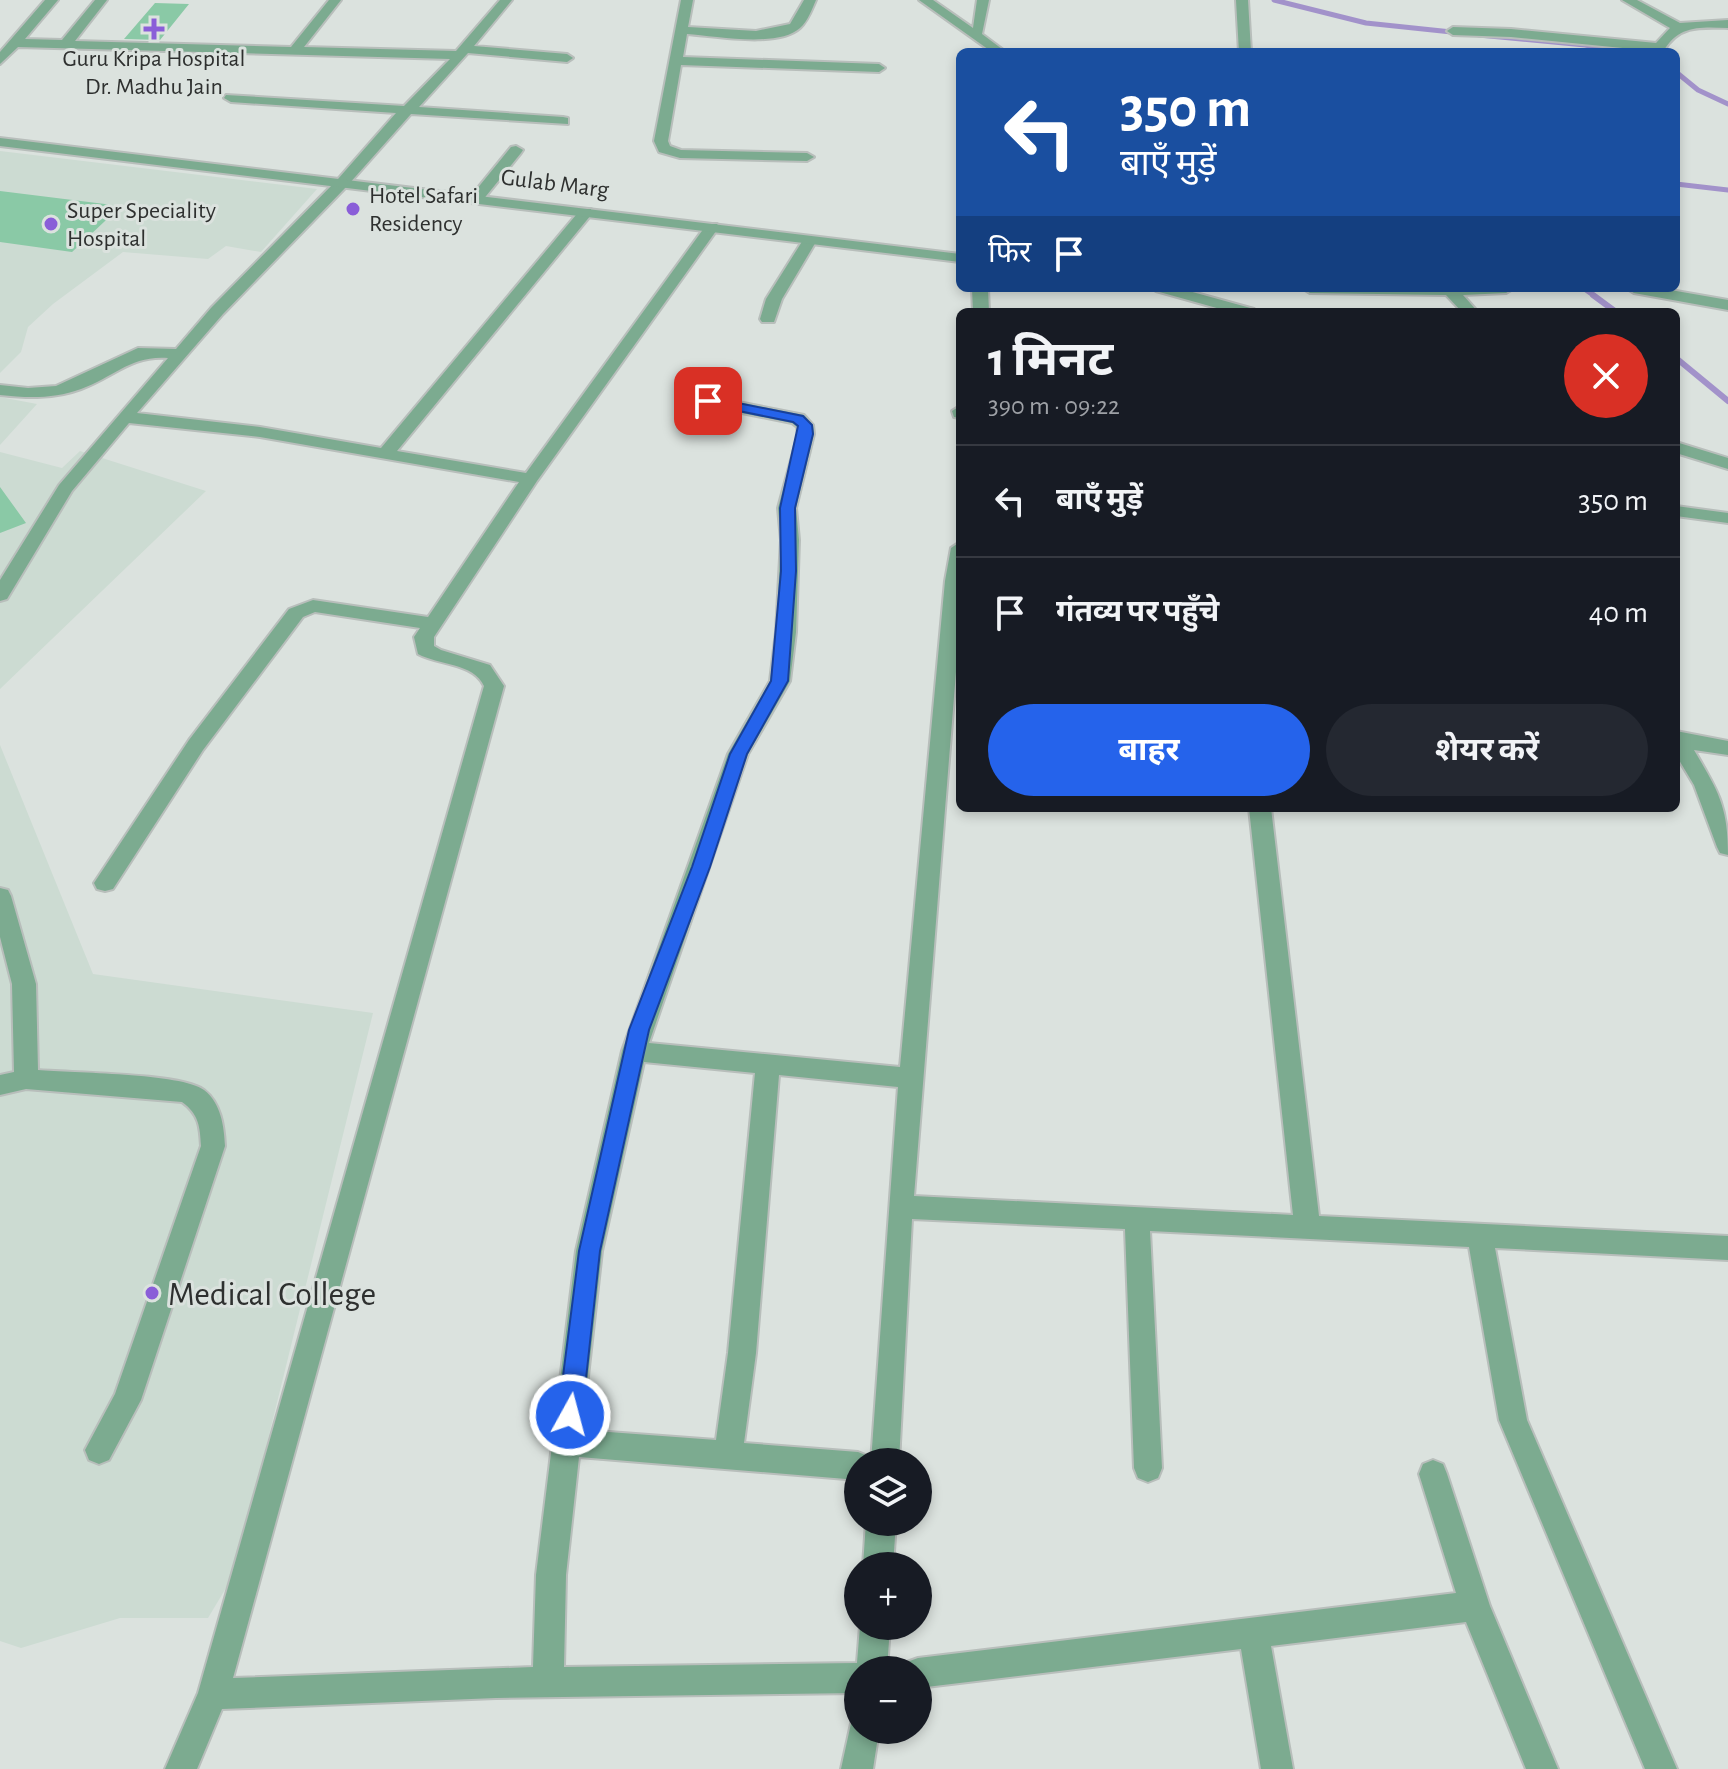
<!DOCTYPE html>
<html lang="hi">
<head>
<meta charset="utf-8">
<style>
  body { margin:0; font-family:"Alegreya Sans","Noto Sans Devanagari",sans-serif; background:#242831; color:#f1f3f6; height:100vh; display:flex; flex-direction:column; font-size:30px; white-space:nowrap }
  * { box-sizing:border-box; margin:0 }
  p { font-size:26px; color:#9ea1a6 }
  .icon { flex:none; width:44px; height:44px; fill:none; stroke:currentColor; stroke-width:2; stroke-linecap:round; stroke-linejoin:round }
  .map { position:relative; flex:1; overflow:hidden }
  .drawer { position:absolute; left:956px; top:308px; width:724px; height:504px; display:flex; flex-direction:column; background:#171b24; border-radius:12px; box-shadow:0 4px 12px #0003 }
  .drawer>* { flex:none }
  .hud { position:absolute; left:956px; top:48px; width:724px; height:244px; border-radius:12px; box-shadow:0 4px 12px #0003; background:#1a4fa0; color:#fff; overflow:hidden }
  .fabs { position:absolute; left:844px; top:1448px; display:grid; gap:16px }
  .fabs a { display:grid; place-items:center; width:88px; height:88px; border-radius:50%; background:#171b24; box-shadow:0 4px 12px #0003; font-size:40px }
  .pin { position:absolute; display:grid; place-items:center; width:68px; height:68px; color:#fff; margin:-34px; border-radius:16px; box-shadow:0 4px 12px #0006 }
  .me { position:absolute; width:88px; margin:-44px; rotate:7deg; stroke-linejoin:round; filter:drop-shadow(0 0 6px #0008) }
  .turn { display:flex; align-items:center; gap:28px; height:168px; padding:0 32px; font-size:36px }
  .turn .icon { width:104px; height:104px; stroke-width:2.5 }
  .turn b { display:block; font-size:56px; line-height:68px }
  .then { display:flex; align-items:center; height:76px; padding:0 32px; background:#0003; gap:16px; font-size:30px }
  .round { display:grid; place-items:center; flex:none; width:84px; height:84px; border-radius:42px; background:#242831 }
  .overview { display:flex; align-items:center; justify-content:space-between; height:136px; padding:0 32px }
  h1 { font-size:48px; font-weight:700; line-height:60px }
  .action { display:flex; gap:16px; margin-top:auto; padding:16px 32px }
  .action a { flex:1; height:92px; border-radius:48px; background:#2563eb; color:#fff; font-size:32px; font-weight:700; line-height:92px; text-align:center }
  .action a+a { background:#242831; color:#f1f3f6 }
  ul { padding:0; list-style:none }
  li { display:flex; align-items:center; gap:24px; height:112px; padding:0 32px; border-top:2px solid #363941 }
  li div { flex:1 }
  li b { display:block; font-size:30px }
  li em { font-style:normal }
  .map>svg:first-child { display:block }
  .built { fill:#ccdbd2 }
  .lines { fill:none; stroke-linecap:round; stroke-linejoin:round }
  .stream-far1 { stroke:#a292ca; stroke-width:5 }
  .stream { stroke:#a292ca; stroke-width:6 }
  .building { fill:#8ac9a6 }
  .minor-casing { stroke:#b8bebb; stroke-width:4 }
  .tertiary-casing { stroke:#b8bebb; stroke-width:4 }
  .minor { fill:#7cab90; fill-rule:evenodd }
  .tertiary { fill:#7cab90; fill-rule:evenodd }
  .route { fill:#2563eb; stroke:#184099; stroke-width:2 }
  .poi-dot { fill:#8a5ed8; stroke:#dbe2de; stroke-width:3 }
  .labels { text-anchor:middle; stroke-width:6; stroke-linejoin:round; paint-order:stroke }
  .far-poi-label { font-size:24px; fill:#2e302f; stroke:#dbe2de; text-anchor:start }
  .far-street-label { font-size:24px; fill:#2e302f; stroke:#dbe2de }
  .near-poi-label { font-size:34px; fill:#2e302f; stroke:#dbe2de; text-anchor:start }
</style>
</head>
<body>
<div class="map">
<svg width="1728" height="1769" viewBox="0 0 1728 1769">
  <rect width="100%" height="100%" fill="#dbe2de"/>
  <!-- built -->
  <path class="built" d="M0,151L317,189L261,252L226,246L208,259L123,252L53,304L28,327L21,352L0,373Z
    M0,397L37,404L0,445Z
    M80,451L206,491L0,689V452L62,468Z
    M0,745L93,974L373,1013L235,1573L208,1618H120L21,1648L0,1641Z"/>
  <g class="lines">
    <!-- stream-far1 -->
    <path class="stream-far1" d="M1274,0L1366,23L1461,33
      M1479,35L1585,45L1620,52
      M1676,72L1698,90L1728,104
      M1676,184L1728,190
      M1583,288L1596,297"/>
    <!-- stream -->
    <path class="stream" d="M1593,295L1616,312
      M1676,358L1728,401"/>
  </g>
  <!-- building -->
  <path class="building" d="M155,3L189,4L160,40L124,39Z
    M0,191L121,206L72,252L0,242Z
    M0,487L26,523L0,533Z"/>
  <g class="lines">
    <defs>
      <path id="minor" d="M45,0H58L25,39L62,40L95,0H107L75,41L291,47L329,0H341L304,47L456,51L500,0H512L474,46L567,54L573,58L567,62L468,53L419,107L563,117L568,118V124L411,114L348,185L223,314L137,413L260,427L381,448L581,209H591V215L397,451L526,473L707,224H717L719,227L537,481L434,637V646L441,650L490,665L504,686L233,1678L533,1667L536,1575L576,1251L622,1051L728,754L770,681L776,632L781,540L778,508L798,434L797,427L792,423L702,405L700,401L702,397L708,396L804,415L813,425L814,434L796,508L799,540L796,632L790,681L748,754L649,1043L900,1067L945,581L951,548L960,542V622L914,1196L1293,1215L1249,808H1271L1319,1216L1728,1236V1260L1495,1248L1527,1420L1677,1769H1645L1499,1420L1469,1247L1150,1231L1162,1468L1158,1478L1148,1482L1138,1478L1134,1468L1125,1229L912,1219L899,1462H871L898,1087L779,1075L756,1353L744,1443L858,1452L868,1456L871,1462H858V1480L579,1457L566,1575L564,1667L857,1663L860,1626H890L887,1670H858V1693L496,1698L222,1709L197,1769H165L198,1693L484,686C474,663 438,665 418,654L414,637L420,628L315,612L303,617L203,750L113,889L105,891L97,889L94,883L189,740L289,609L313,600L428,617L519,482L260,437L129,423L72,491L7,599L0,601V580L59,485L168,358C131,355 114,377 81,389C54,399 28,398 0,395V385L28,388L56,386L138,348L176,349L211,308L338,179L396,113L231,102L224,98L226,95L404,106L450,59L18,47L0,64V52ZM644,1062L755,1073L728,1353L716,1440L582,1430L602,1251Z
        M681,0H693L688,27L756,31L790,24L804,0H816C812,9 808,21 800,28C778,48 715,36 687,34L683,57L879,64L885,68L879,72L681,65L668,141L670,146L681,150L807,153L814,157L807,161L680,158L659,152L654,141Z
        M919,0H933L973,28L977,0H989L982,34L1006,52H992Z
        M1236,0H1248L1251,52H1239Z
        M1622,0H1637L1680,23L1728,20V28C1700,27 1678,25 1663,52L1511,37L1453,35L1447,31L1453,27L1511,29L1656,43L1670,28Z
        M516,146L523,150L521,153L482,201H472V195L511,147Z
        M810,236L817,240L782,299L774,322H762L760,319L766,299L803,240Z
        M972,288H988L989,312H973Z
        M1302,288H1514L1506,293L1463,295L1478,312H1462L1446,295L1310,293Z
        M1626,288H1659L1728,300V310L1634,293Z
        M960,406V418L954,417L952,411Z
        M1676,506L1728,513V523L1676,516Z
        M1676,731L1728,741V755L1694,750C1718,791 1728,806 1728,855L1720,853L1717,847L1694,785L1676,755Z
        M0,888L8,890L11,896L36,984L38,1070C71,1073 182,1073 204,1090C221,1103 224,1126 225,1146L141,1400L109,1460L99,1464L89,1460L85,1450L115,1394L201,1146C200,1127 199,1114 182,1102L26,1089L0,1095V1075L14,1072L12,984L0,937Z
        M1433,1460L1443,1464L1447,1474L1490,1606L1558,1769H1526L1466,1622L1271,1646L1293,1769H1261L1241,1649L918,1688V1670H904L907,1662L918,1658L1456,1593L1419,1474L1423,1464Z
        M866,1522H896L893,1566H863Z
        M858,1716V1730H879L873,1769H841L852,1719Z"/>
      <path id="tertiary" d="M0,138L960,254V262L0,146Z
        M1153,288H1178L1254,309L1256,312H1231L1156,291Z
        M1676,442L1728,458V469L1676,453Z"/>
    </defs>
    <!-- minor casing -->
    <use href="#minor" class="minor-casing"/>
    <!-- tertiary casing -->
    <use href="#tertiary" class="tertiary-casing"/>
    <!-- minor -->
    <use href="#minor" class="minor"/>
    <!-- tertiary -->
    <use href="#tertiary" class="tertiary"/>
  </g>
  <!-- route -->
  <path class="route" d="M708,397L803,416L812,425L813,434L795,508L796,571L788,681L747,754L710,867L649,1030L600,1251L582,1415L578,1423L570,1426L562,1423L558,1415L579,1251L629,1030L692,867L730,754L771,681L781,571L780,508L798,426L793,422L704,404V398Z"/>
  <!-- markers -->
  <g class="poi-dot">
    <path d="M150 17h8v8h8v8h-8v8h-8v-8h-8v-8h8z"/>
    <circle cx="353" cy="209" r="8"/>
    <circle cx="51" cy="224" r="8"/>
    <circle cx="152" cy="1293" r="8"/>
  </g>
  <g class="labels">
    <!-- far-poi labels -->
    <g class="far-poi-label">
      <text x="154" y="66" text-anchor="middle">Guru Kripa Hospital<tspan x="154" dy="28">Dr. Madhu Jain</tspan></text>
      <text x="369" y="203">Hotel Safari<tspan x="369" dy="28">Residency</tspan></text>
      <text x="67" y="218">Super Speciality<tspan x="67" dy="28">Hospital</tspan></text>
    </g>
    <!-- far-street labels -->
    <g class="far-street-label">
      <text transform="translate(555 183) rotate(7)" y="8">Gulab Marg</text>
    </g>
    <!-- near-poi labels -->
    <g class="near-poi-label">
      <text x="168" y="1305">Medical College</text>
    </g>
  </g>
</svg>
<div class="fabs">
<a><svg class="icon" aria-label="layers" viewBox="0 0 24 24"><path d="M12 4l9 5-9 5-9-5zM3 14l9 5 9-5"/></svg></a>
<a>+</a>
<a>−</a>
</div>
<div class="pin" style="left:708px;top:401px;background:#d93025"><svg class="icon" aria-label="arrive" viewBox="0 0 24 24"><path d="M6 21V4h12l-3 4 3 4H6"/></svg></div>
<svg class="me" style="left:570px;top:1415px" viewBox="-20 -20 40 40"><circle r="17" fill="#2563eb" stroke="#fff" stroke-width="3"/><path d="M0-11L8 9 0 5-8 9z" fill="#fff"/></svg>
<div class="hud">
<div class="turn"><svg class="icon" aria-label="left" viewBox="0 0 24 24"><path d="M17 20v-9H6M10 6l-5 5 5 5"/></svg><div><b>350 m</b>बाएँ मुड़ें</div></div>
<div class="then">फिर<svg class="icon" aria-label="arrive" viewBox="0 0 24 24"><path d="M6 21V4h12l-3 4 3 4H6"/></svg></div>
</div>
<section class="drawer">
<div class="overview"><div><h1>1 मिनट</h1><p>390 m · 09:22</p></div><a class="round" style="background:#d93025;color:#fff"><svg class="icon" aria-label="close" viewBox="0 0 24 24"><path d="M6 6l12 12M18 6L6 18"/></svg></a></div>
<ul>
<li><svg class="icon" aria-label="left" viewBox="0 0 24 24"><path d="M17 20v-9H6M10 6l-5 5 5 5"/></svg><div><b>बाएँ मुड़ें</b></div><em>350 m</em></li>
<li><svg class="icon" aria-label="arrive" viewBox="0 0 24 24"><path d="M6 21V4h12l-3 4 3 4H6"/></svg><div><b>गंतव्य पर पहुँचे</b></div><em>40 m</em></li>
</ul>
<div class="action"><a>बाहर</a><a>शेयर करें</a></div>
</section>
</div>
</body>
</html>
